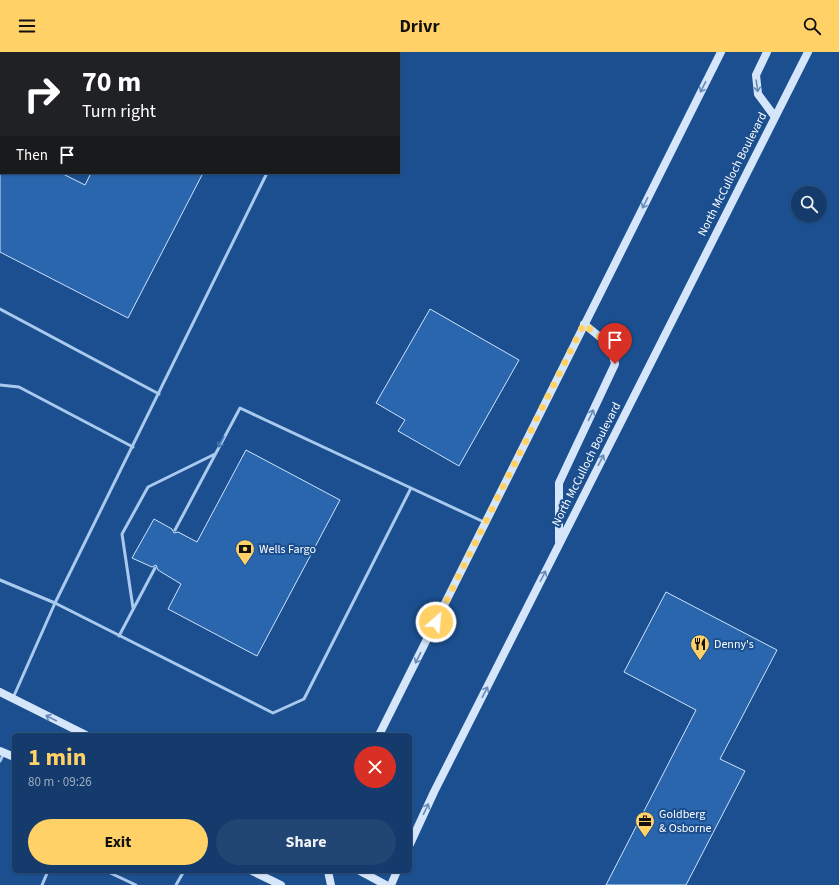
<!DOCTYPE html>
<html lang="en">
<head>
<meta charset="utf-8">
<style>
  body { margin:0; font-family:"Source Sans 3",sans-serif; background:#214673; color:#f1f3f6; height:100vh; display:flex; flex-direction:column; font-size:15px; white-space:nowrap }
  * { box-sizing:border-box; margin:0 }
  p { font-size:13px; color:#9dadc1 }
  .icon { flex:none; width:22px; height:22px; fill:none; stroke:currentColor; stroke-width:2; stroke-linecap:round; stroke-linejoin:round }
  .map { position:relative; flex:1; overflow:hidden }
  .panel { position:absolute; left:12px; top:681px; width:400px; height:140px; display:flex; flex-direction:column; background:#143b6b; border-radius:6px; box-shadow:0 1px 3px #0004,0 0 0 1px #33557e }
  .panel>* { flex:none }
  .hud { position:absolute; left:0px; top:0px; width:400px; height:122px; box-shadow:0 1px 3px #0004,0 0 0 1px #33557e; background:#202124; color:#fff; overflow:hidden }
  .fabs { position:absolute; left:791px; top:134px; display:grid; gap:8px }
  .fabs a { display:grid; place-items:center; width:36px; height:36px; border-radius:50%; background:#143b6b; box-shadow:0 1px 3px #0004,0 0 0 1px #33557e; font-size:20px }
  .pin { position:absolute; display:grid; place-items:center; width:34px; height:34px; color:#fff; margin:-41px -17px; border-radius:50% 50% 50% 0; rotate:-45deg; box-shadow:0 0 4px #0007 }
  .pin .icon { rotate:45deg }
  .me { position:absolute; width:44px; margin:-22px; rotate:27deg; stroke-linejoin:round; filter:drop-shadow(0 0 3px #0008) }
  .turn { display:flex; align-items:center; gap:14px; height:84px; padding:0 16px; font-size:18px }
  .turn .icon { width:52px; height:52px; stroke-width:2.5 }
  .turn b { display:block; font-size:28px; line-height:34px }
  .then { display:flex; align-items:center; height:38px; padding:0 16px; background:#0003; gap:8px; font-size:15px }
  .round { display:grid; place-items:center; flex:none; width:42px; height:42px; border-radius:21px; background:#214673 }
  .overview { display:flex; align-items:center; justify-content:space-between; height:68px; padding:0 16px }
  h1 { font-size:24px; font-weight:700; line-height:30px; color:#ffd166 }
  .action { display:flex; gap:8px; margin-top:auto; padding:8px 16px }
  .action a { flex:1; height:46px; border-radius:24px; background:#ffd166; color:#111; font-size:16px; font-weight:700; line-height:46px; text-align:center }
  .action a+a { background:#214673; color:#f1f3f6 }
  header { display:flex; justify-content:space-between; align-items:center; height:52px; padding:0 16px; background:#ffd166; color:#111; font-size:18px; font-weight:700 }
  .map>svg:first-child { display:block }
  .building { fill:#2a66ad; stroke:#cfe3fa }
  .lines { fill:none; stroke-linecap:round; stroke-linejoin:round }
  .service { stroke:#a9c9ee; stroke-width:3 }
  .secondary { stroke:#d6e6fa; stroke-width:8 }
  .oneway { stroke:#668bba }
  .oneway2 { stroke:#4674ac }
  .route { stroke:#ffd166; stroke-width:7; stroke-dasharray:0 12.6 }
  .labels { text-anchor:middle; stroke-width:4; stroke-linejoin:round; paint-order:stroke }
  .street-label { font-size:12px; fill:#fff; stroke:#1b4f8f }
  .poi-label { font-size:12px; fill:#fff; stroke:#1b4f8f; text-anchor:start }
</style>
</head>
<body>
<header><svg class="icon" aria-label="menu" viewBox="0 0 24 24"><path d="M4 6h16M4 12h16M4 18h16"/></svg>Drivr<svg class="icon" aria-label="search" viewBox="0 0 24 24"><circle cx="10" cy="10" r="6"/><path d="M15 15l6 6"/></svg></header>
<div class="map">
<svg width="839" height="833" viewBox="0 0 839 833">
  <rect width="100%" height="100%" fill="#1b4f8f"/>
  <!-- building -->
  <path class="building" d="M0,121H61L85,133L91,121H203L128,266L0,200Z
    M430,257L519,308L459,414L398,379L405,368L376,351Z
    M246,398L340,448L257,604L168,557L181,532L158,518L156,513L152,515L132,506L154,467L172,477L174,481L178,480L197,490Z
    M666,540L777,598L720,707L745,719L686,833H606L696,658L624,620Z"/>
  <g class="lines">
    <!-- service -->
    <path class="service" d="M325,1L326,0
      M0,257L159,342
      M0,333L19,335L133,395
      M175,478L240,356L411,436
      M0,528L55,551L273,661L304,647L411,436L484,470
      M133,556L122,482L148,435L215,402
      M119,584L155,516
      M13,646L55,551L267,121
      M0,709L4,701
      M106,819L136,833
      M42,833L48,819
      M176,833L184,819"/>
    <!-- secondary -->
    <path class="secondary" d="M767,0L756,23L758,42L775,65
      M559,490V431L615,312L611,294L584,272
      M0,640L86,683
      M379,683L721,0
      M0,699L14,705
      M410,792L434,740L808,0
      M252,819L281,833
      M328,819L331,833
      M360,819L386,833
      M391,833L397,819"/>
  </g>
  <!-- one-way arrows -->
  <defs><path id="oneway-shaft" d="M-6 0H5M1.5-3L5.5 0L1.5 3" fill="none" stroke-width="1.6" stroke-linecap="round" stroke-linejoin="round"/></defs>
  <g class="oneway">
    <use href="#oneway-shaft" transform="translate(757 34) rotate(82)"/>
    <use href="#oneway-shaft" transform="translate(703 35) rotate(117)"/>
    <use href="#oneway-shaft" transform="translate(645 151) rotate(117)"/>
    <use href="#oneway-shaft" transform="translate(591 363) rotate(-65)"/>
    <use href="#oneway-shaft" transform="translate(601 408) rotate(-63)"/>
    <use href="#oneway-shaft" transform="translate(543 524) rotate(-63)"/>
    <use href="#oneway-shaft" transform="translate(418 606) rotate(117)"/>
    <use href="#oneway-shaft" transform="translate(485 640) rotate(-63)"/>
    <use href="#oneway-shaft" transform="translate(51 666) rotate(-153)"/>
    <use href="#oneway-shaft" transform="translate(426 757) rotate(-65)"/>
  </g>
  <use class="oneway2" href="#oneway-shaft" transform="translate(221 390) rotate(118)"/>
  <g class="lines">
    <!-- route -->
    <path class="route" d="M436,570L584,272L611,294L615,312"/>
  </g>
  <!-- icons -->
  <defs>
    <symbol id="bank-pin" viewBox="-11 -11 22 30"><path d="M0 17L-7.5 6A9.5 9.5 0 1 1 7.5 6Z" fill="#ffd166" stroke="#1b4f8f"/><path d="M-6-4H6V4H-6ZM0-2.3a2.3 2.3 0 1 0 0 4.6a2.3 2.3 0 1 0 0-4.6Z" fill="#111"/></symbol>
    <symbol id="restaurant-pin" viewBox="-11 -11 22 30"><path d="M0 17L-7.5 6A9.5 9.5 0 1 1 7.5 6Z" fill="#ffd166" stroke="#1b4f8f"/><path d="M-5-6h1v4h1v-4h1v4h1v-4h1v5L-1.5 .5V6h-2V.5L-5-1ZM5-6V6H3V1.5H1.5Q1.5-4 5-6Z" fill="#111"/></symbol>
    <symbol id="office-pin" viewBox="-11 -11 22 30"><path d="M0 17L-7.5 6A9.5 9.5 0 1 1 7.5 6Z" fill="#ffd166" stroke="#1b4f8f"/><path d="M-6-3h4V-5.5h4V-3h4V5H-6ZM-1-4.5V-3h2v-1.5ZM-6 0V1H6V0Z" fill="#111"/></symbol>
  </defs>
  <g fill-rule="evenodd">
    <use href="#bank-pin" x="234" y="486" width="22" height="30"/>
    <use href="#restaurant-pin" x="689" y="581" width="22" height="30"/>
    <use href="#office-pin" x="634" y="758" width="22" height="30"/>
  </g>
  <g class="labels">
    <!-- street labels -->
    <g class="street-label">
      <text transform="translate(732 122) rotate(-63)" y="4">North McCulloch Boulevard</text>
      <text transform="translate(586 412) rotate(-63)" y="4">North McCulloch Boulevard</text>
    </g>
    <!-- poi labels -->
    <g class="poi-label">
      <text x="259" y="501">Wells Fargo</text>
      <text x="714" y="596">Denny's</text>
      <text x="659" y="766">Goldberg<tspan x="659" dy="14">&amp; Osborne</tspan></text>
    </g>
  </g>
</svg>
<div class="fabs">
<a><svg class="icon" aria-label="search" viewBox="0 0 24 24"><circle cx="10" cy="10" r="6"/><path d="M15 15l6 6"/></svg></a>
</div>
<div class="pin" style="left:615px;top:312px;background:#d93025"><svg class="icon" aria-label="arrive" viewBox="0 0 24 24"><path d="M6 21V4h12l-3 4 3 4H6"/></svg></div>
<svg class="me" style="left:436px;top:570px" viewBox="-20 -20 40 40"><circle r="17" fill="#ffd166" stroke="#fff" stroke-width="3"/><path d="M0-11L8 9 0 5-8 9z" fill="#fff"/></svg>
<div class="hud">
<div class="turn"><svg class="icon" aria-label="right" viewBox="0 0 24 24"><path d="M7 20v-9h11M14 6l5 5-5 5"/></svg><div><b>70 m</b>Turn right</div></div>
<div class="then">Then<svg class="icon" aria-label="arrive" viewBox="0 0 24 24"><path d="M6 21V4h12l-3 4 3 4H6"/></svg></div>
</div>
<section class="panel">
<div class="overview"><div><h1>1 min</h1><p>80 m · 09:26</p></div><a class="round" style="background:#d93025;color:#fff"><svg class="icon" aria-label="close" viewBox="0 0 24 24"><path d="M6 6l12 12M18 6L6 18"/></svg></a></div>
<div class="action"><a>Exit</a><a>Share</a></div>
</section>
</div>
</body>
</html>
